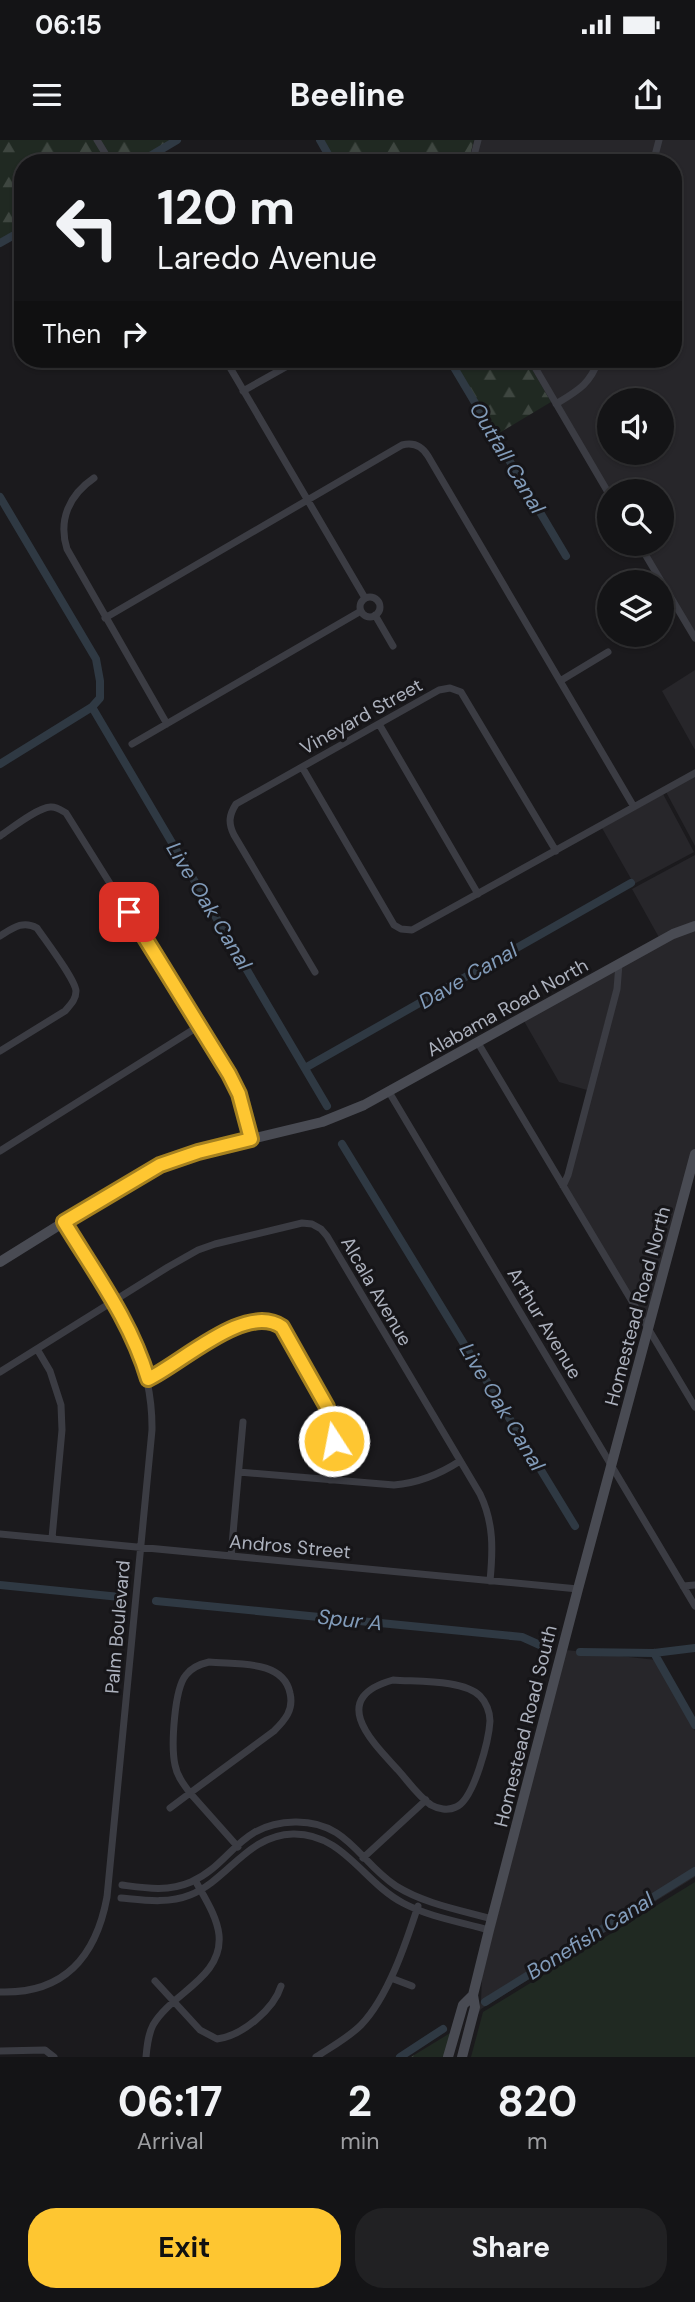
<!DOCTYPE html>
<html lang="en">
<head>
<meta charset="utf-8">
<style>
  body { margin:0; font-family:"DM Sans",sans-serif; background:#212123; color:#f1f3f6; height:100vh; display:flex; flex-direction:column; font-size:26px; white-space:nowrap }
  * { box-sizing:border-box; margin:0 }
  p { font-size:23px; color:#9d9ea1 }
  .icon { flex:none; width:38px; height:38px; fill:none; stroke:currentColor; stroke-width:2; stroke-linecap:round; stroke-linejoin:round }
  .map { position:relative; height:1917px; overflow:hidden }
  .details { display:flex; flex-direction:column; background:#141416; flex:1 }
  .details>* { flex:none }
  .top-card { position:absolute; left:14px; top:14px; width:668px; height:214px; border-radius:28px; box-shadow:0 2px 5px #0004,0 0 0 2px #333335; background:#141416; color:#f1f3f6; overflow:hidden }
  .buttons { position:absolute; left:597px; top:248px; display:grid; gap:14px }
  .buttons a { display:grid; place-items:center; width:77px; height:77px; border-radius:50%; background:#141416; box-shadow:0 2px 5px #0004,0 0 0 2px #333335; font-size:35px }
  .pin { position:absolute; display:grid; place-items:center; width:60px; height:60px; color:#fff; margin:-30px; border-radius:14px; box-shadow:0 4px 10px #0006 }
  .me { position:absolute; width:77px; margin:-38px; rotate:349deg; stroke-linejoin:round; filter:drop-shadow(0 0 5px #0008) }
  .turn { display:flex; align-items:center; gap:24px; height:147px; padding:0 28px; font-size:32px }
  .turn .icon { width:91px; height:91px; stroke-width:2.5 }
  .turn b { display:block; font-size:49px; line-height:60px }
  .then { display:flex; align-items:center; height:66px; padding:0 28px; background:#0003; gap:14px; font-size:26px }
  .eta { display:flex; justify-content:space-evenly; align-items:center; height:119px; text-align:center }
  .eta b { font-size:42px; font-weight:700; line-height:49px }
  .cta { display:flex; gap:14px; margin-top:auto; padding:14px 28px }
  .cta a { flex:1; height:80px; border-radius:28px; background:#fec631; color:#111; font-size:28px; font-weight:700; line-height:80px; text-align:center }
  .cta a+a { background:#212123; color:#f1f3f6 }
  .status { display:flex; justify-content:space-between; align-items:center; height:49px; padding:0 35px; background:#141416; direction:ltr }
  .status svg { height:19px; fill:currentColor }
  header { display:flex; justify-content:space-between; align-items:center; height:91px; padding:0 28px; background:#141416; font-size:32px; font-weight:700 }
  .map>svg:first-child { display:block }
  .built { fill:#27262a; fill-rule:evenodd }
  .grass { fill:url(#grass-tufts) }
  .forest { fill:url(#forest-firs) }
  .park { fill:#202922 }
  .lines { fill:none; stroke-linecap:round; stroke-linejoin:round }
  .canal { stroke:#2f3943; stroke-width:8 }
  .street { stroke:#3b3c43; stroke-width:7 }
  .secondary { stroke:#494b53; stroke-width:10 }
  .route-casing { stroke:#a58120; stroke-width:18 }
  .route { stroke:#fec631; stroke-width:12 }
  .labels { text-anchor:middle; stroke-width:6; stroke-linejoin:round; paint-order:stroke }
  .street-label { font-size:19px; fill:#acb1bd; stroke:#161518 }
  .water-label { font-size:21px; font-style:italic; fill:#829cba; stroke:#161518 }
</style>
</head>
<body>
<div class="status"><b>06:15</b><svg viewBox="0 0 49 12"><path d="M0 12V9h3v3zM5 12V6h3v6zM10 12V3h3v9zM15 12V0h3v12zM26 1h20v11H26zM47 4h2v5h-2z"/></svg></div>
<header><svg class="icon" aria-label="menu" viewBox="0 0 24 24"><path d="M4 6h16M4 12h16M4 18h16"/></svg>Beeline<svg class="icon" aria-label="share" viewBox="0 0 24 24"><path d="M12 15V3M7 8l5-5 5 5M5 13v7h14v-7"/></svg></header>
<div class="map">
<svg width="695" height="1917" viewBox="0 0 695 1917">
  <defs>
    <pattern id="grass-tufts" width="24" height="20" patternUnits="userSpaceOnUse" patternTransform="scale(1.75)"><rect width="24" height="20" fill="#202922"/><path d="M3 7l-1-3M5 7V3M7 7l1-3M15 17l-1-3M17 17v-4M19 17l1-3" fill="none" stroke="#3e4640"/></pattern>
    <pattern id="forest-firs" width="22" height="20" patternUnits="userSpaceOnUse" patternTransform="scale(1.75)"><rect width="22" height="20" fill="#202922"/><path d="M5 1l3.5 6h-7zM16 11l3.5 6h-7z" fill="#3e4640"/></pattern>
  </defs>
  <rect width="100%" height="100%" fill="#1b1a1d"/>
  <!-- built -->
  <path class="built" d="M478,0H695V498L639,404H662V352H609L530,219H674V23H472ZM609,261H662V313H609Z
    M695,530V610L662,551Z
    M695,634V706L665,650Z
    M663,654L694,712L634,744L602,688Z
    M695,715V1014L648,1188L563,1046L617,849L619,824L661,801L632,749Z
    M616,830L614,849L587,950L559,942L524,881Z
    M566,1510L656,1520L695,1591V1737L481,1869L477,1876L481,1861L482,1835Z"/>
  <!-- grass -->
  <path class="grass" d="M452,1892L444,1917H411Z"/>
  <!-- forest -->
  <path class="forest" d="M0,0H180L140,23H23V93L0,107Z
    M323,0H474L468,23H337Z
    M451,219H526L551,262L496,295Z"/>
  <!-- park -->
  <path class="park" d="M695,1742V1917H471L483,1872Z"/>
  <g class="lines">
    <!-- canal -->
    <path class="canal" d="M320,0L333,23
      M128,22H140L177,0
      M0,103L23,90
      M449,219L566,416
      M0,357L96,519L100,541V558L92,567L0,624
      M92,567L327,966
      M305,928L631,743
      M342,1004L575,1386
      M0,1445L120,1457
      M156,1461L522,1497L542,1506
      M580,1512L654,1513L695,1508
      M654,1513L695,1585
      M485,1862L695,1731
      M400,1917L443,1889"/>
    <!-- street -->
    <path class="street" d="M97,0L111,23
      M472,23L478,0
      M653,23L659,0
      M225,219L365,458
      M530,219L609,354
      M243,251L300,219
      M556,264C579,250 590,244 599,219
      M94,338C69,355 58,380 67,409L167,584
      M639,404L695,498
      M360 467a10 10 0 1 1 20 0a10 10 0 1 1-20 0Z
      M375,475L393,506
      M105,478L402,305C413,302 422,306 428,316L634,667
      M560,541L608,512
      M379,584L478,754
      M132,604L361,471
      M302,627L394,785L401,789L412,790L695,633
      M0,696C12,688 37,668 50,667C56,666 61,670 66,673L229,934L239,954L251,999
      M0,796C13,788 23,780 37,788C45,800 75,839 76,851C76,860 70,865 65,871L0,911
      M315,832L234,695C228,683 229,675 236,664L439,550L450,548L461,552L556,711
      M478,903L695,1267
      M389,952L695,1466
      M0,1011L199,886
      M563,1046L568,1035L617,849L619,824
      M37,1209L50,1231L61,1265L62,1290L52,1398
      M0,1232L168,1127L198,1110L215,1104L302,1083L312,1084L321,1089L327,1096L480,1354C494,1383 493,1410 490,1441
      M148,1239C182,1223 246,1162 282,1187L311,1236L331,1278L334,1301L330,1340
      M239,1332L394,1345C419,1343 440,1334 460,1321
      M0,1394L578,1449
      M231,1416L243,1282
      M683,1446L695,1445
      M209,1522C236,1525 283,1519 290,1553C294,1570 285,1580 274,1591L190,1653C184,1645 177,1636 175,1625C171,1607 174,1549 186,1535C192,1527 200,1524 209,1522Z
      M393,1540C416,1542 463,1539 480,1556C486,1562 490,1572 490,1581C489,1599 474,1660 456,1667C448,1671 438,1669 431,1665C418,1656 408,1641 398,1630C371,1601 328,1558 393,1540Z
      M170,1668L190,1653L238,1707
      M363,1718L426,1660
      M122,1745C145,1748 168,1752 191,1742C232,1724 238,1683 295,1682C348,1681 359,1722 396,1746C425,1764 460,1770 492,1779
      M121,1758C143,1760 168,1764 190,1755C228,1740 247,1695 293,1694C343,1693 363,1742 403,1763C429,1777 461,1782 489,1790
      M391,1838L412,1846
      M155,1841L200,1890L217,1899C242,1896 274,1869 281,1846
      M0,1852C65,1854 96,1816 107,1757L152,1290C153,1205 107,1151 64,1082
      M0,1911L45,1910L54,1917
      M146,1917C147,1906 148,1895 153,1885C171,1853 223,1838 219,1795C217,1776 204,1757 195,1740
      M316,1917C331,1907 348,1898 361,1885C388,1857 406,1803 418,1766"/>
    <!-- secondary -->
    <path class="secondary" d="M0,1122L114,1051L160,1025L198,1012L322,982L364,965L673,794L695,786
      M448,1917L463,1865L473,1855
      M462,1917L475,1867L473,1855L489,1790L578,1449L695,1014"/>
  </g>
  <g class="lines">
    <defs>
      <path id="route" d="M129,772L229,934L239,954L251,999L198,1012L160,1025L64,1082C95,1133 131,1181 148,1239C182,1223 246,1162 282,1187L327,1267L334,1301"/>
    </defs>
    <!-- route casing -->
    <use href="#route" class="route-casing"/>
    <!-- route -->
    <use href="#route" class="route"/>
  </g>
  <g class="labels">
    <!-- street labels -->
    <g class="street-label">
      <text transform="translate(361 576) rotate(-29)" y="7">Vineyard Street</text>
      <text transform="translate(507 867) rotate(-29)" y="7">Alabama Road North</text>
      <text transform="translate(377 1151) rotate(60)" y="7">Alcala Avenue</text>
      <text transform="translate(637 1166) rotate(-75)" y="7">Homestead Road North</text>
      <text transform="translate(545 1183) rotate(59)" y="7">Arthur Avenue</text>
      <text transform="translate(290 1406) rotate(5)" y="7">Andros Street</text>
      <text transform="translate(117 1487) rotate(-85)" y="7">Palm Boulevard</text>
      <text transform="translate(525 1586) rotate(-76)" y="7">Homestead Road South</text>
    </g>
    <!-- water labels -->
    <g class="water-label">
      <text transform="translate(507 318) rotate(59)" y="7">Outfall Canal</text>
      <text transform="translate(209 766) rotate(59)" y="7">Live Oak Canal</text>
      <text transform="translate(468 836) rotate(-30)" y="7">Dave Canal</text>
      <text transform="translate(502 1267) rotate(59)" y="7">Live Oak Canal</text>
      <text transform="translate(350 1480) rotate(6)" y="7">Spur A</text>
      <text transform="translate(590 1796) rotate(-32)" y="7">Bonefish Canal</text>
    </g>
  </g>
</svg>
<div class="buttons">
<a><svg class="icon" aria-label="sound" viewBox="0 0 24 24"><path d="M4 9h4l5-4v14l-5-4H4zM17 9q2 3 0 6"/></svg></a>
<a><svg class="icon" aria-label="search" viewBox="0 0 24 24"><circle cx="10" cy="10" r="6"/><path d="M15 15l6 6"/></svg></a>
<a><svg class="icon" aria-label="layers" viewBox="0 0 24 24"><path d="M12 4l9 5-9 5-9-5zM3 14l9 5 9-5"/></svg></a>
</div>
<div class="pin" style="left:129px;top:772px;background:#d93025"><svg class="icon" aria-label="arrive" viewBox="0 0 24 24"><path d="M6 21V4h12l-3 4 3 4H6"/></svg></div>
<svg class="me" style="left:334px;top:1301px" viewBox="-20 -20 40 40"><circle r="17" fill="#fec631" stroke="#fff" stroke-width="3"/><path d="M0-11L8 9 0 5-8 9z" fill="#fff"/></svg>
<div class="top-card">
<div class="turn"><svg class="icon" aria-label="left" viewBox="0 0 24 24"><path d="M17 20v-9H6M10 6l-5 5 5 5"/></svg><div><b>120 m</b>Laredo Avenue</div></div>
<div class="then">Then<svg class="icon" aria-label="right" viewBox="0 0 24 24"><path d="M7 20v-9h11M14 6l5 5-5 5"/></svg></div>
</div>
</div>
<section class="details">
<div class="eta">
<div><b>06:17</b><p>Arrival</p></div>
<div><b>2</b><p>min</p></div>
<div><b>820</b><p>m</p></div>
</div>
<div class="cta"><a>Exit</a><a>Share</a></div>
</section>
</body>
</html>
